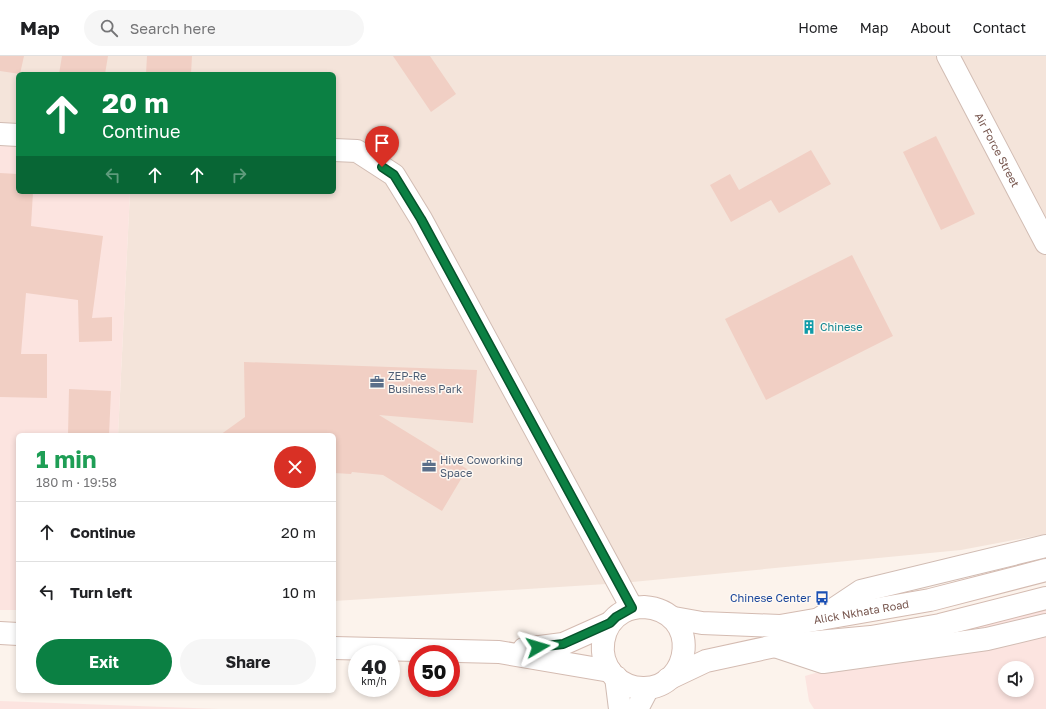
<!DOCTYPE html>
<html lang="en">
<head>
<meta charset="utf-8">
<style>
  body { margin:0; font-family:"Golos Text",sans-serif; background:#f6f6f6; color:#202124; height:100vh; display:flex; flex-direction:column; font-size:15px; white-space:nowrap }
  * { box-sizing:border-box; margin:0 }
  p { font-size:13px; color:#757577 }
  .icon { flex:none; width:22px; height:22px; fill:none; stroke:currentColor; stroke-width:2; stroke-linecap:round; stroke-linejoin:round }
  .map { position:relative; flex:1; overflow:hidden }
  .side { position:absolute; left:16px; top:377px; width:320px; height:260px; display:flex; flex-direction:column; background:#fff; border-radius:6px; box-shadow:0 2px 6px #0003 }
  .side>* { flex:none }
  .top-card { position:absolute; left:16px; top:16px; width:320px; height:122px; border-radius:6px; box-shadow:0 2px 6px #0003; background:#0b8043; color:#fff; overflow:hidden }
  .controls { position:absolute; left:998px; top:605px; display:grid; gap:8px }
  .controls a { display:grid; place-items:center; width:36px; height:36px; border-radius:50%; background:#fff; box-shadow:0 2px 6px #0003; font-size:20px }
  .speed { position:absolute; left:348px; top:589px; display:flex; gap:8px; font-size:20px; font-weight:700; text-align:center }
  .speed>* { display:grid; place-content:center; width:52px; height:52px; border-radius:50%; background:#fff; box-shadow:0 2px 6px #0003; line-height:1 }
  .speed small { font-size:10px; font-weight:400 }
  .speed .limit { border:6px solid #d22; background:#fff; color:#111 }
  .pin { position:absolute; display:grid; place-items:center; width:34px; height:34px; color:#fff; margin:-41px -17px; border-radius:50% 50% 50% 0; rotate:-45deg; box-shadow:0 0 4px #0007 }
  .pin .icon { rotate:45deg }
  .me { position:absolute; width:44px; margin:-22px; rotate:83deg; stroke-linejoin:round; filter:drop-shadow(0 0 3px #0008) }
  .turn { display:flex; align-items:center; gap:14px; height:84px; padding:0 20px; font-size:18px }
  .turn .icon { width:52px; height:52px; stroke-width:2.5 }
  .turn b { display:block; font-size:28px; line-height:34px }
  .lanes { display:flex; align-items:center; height:38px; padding:0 20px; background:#0003; justify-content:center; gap:20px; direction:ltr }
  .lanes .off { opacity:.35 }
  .round { display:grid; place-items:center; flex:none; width:42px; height:42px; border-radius:21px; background:#f6f6f6 }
  .headline { display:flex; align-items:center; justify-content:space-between; height:68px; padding:0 20px }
  h1 { font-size:24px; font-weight:700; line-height:30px; color:#1e9e55 }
  .action { display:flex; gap:8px; margin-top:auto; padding:8px 20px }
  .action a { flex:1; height:46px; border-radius:24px; background:#0b8043; color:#fff; font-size:16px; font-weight:700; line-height:46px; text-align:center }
  .action a+a { background:#f6f6f6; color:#202124 }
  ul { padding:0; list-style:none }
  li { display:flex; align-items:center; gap:12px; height:60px; padding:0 20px; border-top:1px solid #e0e0e0 }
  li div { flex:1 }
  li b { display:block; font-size:15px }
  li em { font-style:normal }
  header { display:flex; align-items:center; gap:24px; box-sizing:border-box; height:56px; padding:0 20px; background:#fff; border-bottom:1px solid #e0e0e0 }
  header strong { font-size:19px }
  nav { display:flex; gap:22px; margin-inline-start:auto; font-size:14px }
  .search { width:280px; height:36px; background:#f6f6f6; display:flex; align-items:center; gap:10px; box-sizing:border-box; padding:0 14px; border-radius:22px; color:#757577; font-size:15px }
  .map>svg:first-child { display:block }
  .residential { fill:#f4e4da }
  .commercial { fill:#fce4e0; fill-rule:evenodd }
  .building { fill:#f1cfc4 }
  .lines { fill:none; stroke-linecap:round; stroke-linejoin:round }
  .minor-casing { stroke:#d1bcb3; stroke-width:24 }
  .secondary-casing { stroke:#d4bbb1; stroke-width:24 }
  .minor { stroke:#fff; stroke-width:22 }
  .secondary { stroke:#fff; stroke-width:22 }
  .route-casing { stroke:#07532c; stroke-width:10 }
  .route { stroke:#0b8043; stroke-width:7 }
  .labels { text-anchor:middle; stroke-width:3; stroke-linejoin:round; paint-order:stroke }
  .street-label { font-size:11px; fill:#77564e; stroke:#fef8f2 }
  .culture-label { font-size:11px; fill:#0d838f; stroke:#fef8f2; text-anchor:start }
  .service-label { font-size:11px; fill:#4e5e75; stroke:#fef8f2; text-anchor:start }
  .transit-label { font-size:11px; fill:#164399; stroke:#fef8f2; text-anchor:end }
</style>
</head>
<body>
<header>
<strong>Map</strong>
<div class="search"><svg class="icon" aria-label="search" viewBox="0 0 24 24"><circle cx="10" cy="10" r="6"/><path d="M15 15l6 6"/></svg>Search here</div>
<nav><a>Home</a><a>Map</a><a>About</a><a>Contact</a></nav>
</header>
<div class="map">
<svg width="1046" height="653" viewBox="0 0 1046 653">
  <rect width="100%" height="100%" fill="#fcf3ec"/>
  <!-- residential -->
  <path class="residential" d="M0,0H1046V478L961,494L622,527L334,545V379H118L130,136H334V18H18V81L0,80Z"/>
  <!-- commercial -->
  <path class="commercial" d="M0,80L18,81V136H130L118,379H18V554H0Z
    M1046,550V653H814L809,645L805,620ZM1005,612H1027V634H1005Z
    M0,645L220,653H0Z"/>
  <!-- building -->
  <path class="building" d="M0,0H24L20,18L0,15Z
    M62,0H108L105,18H59Z
    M147,0H192L191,18H146Z
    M393,0H430L456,38L431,56Z
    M936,80L975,158L941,174L903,96Z
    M811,94L831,128L779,157L771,144L731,166L710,129L730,118L739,134Z
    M0,117L18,118V136H33L31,170L103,180L92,262L112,261V285L79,286L78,244L26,237L21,298H47V342L0,341Z
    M852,199L893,280L766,344L725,263Z
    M244,306L477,314L473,367L379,359L467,413L442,455L383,419L352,416L351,418L334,417V379H220L245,361Z
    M69,333L111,335L109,379H68Z"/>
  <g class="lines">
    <defs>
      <g id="minor">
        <path id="s1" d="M948,0L1046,187"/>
        <path d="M0,78L18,79"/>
        <path d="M334,94L357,95L394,119L421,163L632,552"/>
        <path d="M819,563L861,535L1046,490"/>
        <path d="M775,590L823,606L987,583L1046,569"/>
        <path d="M616,621L620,653"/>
        <path d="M637,653L648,632"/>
      </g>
      <g id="secondary">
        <path d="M644,551C702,555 692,633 643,632C631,632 622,628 613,619C596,600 601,568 623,556C630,552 637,551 644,551Z"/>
        <path id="s2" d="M674,562L702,567L780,570L930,544L1046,514"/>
        <path d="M0,577L18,578"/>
        <path d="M334,592L499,596L610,615"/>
        <path d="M524,593L563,588L610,567"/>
        <path d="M668,623L706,605L775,590L871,581L940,569L1046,542"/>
      </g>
    </defs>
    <!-- minor casing -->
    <use href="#minor" class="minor-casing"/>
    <!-- secondary casing -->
    <use href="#secondary" class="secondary-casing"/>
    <!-- minor -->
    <use href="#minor" class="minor"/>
    <!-- secondary -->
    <use href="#secondary" class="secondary"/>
  </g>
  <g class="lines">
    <defs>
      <path id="route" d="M382,111L394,119L421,163L632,552L616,561L610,567L563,588L538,591"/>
    </defs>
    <!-- route casing -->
    <use href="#route" class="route-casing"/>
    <!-- route -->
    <use href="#route" class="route"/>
  </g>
  <!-- icons -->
  <defs>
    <symbol id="building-bare" viewBox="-9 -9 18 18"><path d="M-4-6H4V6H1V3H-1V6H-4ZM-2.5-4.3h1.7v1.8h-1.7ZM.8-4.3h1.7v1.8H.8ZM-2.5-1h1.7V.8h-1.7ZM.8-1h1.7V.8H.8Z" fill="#0f9aa8" stroke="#fef8f2" stroke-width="2.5" paint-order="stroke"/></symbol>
    <symbol id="office-bare" viewBox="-9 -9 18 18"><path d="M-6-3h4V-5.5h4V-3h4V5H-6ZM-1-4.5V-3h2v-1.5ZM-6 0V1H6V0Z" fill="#5c6f8a" stroke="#fef8f2" stroke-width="2.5" paint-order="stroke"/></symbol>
    <symbol id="bus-bare" viewBox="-9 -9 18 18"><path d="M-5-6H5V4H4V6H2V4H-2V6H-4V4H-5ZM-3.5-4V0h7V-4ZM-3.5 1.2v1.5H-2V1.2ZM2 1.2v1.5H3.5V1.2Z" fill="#1a4fb4" stroke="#fef8f2" stroke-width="2.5" paint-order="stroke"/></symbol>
  </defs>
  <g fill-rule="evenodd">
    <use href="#building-bare" x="799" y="261" width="20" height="20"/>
    <use href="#office-bare" x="367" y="316" width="20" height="20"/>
    <use href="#office-bare" x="419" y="400" width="20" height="20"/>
    <use href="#bus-bare" x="812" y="532" width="20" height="20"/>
  </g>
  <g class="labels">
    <!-- street labels -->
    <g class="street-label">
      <text dy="4" stroke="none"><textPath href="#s1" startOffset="106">Air Force Street</textPath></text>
      <text dy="4" stroke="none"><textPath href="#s2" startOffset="189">Alick Nkhata Road</textPath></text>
    </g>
    <!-- culture labels -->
    <g class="culture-label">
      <text x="820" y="275">Chinese</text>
    </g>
    <!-- service labels -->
    <g class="service-label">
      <text x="388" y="324">ZEP-Re<tspan x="388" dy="13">Business Park</tspan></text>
      <text x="440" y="408">Hive Coworking<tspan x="440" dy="13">Space</tspan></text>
    </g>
    <!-- transit labels -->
    <g class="transit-label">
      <text x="811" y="546">Chinese Center</text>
    </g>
  </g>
</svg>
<div class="controls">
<a><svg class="icon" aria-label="sound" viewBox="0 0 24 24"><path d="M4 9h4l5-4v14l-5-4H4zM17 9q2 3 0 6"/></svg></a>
</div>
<div class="speed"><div>40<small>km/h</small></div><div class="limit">50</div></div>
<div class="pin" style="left:382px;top:111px;background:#d93025"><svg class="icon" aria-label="arrive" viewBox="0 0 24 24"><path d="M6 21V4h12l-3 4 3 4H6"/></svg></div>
<svg class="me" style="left:538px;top:591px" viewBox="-20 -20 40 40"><path d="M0-17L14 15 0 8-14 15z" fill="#0b8043" stroke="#fff" stroke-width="4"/></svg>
<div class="top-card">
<div class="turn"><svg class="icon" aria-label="ahead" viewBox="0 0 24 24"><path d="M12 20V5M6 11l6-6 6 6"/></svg><div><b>20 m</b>Continue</div></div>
<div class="lanes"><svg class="icon off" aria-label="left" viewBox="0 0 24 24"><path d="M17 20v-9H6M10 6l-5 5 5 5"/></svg><svg class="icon" aria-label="ahead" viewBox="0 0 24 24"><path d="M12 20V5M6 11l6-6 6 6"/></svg><svg class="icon" aria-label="ahead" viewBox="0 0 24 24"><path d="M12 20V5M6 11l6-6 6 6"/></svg><svg class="icon off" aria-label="right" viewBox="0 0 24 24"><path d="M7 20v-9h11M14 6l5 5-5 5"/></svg></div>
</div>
<section class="side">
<div class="headline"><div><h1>1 min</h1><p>180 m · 19:58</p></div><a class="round" style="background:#d93025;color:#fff"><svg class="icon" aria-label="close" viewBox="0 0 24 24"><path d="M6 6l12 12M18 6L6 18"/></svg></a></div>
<ul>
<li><svg class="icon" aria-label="ahead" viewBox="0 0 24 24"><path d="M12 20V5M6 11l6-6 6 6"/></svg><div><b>Continue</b></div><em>20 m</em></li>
<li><svg class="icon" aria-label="left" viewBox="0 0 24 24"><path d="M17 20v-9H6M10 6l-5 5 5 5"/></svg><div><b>Turn left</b></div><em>10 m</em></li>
</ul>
<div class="action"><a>Exit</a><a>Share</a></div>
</section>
</div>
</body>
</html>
